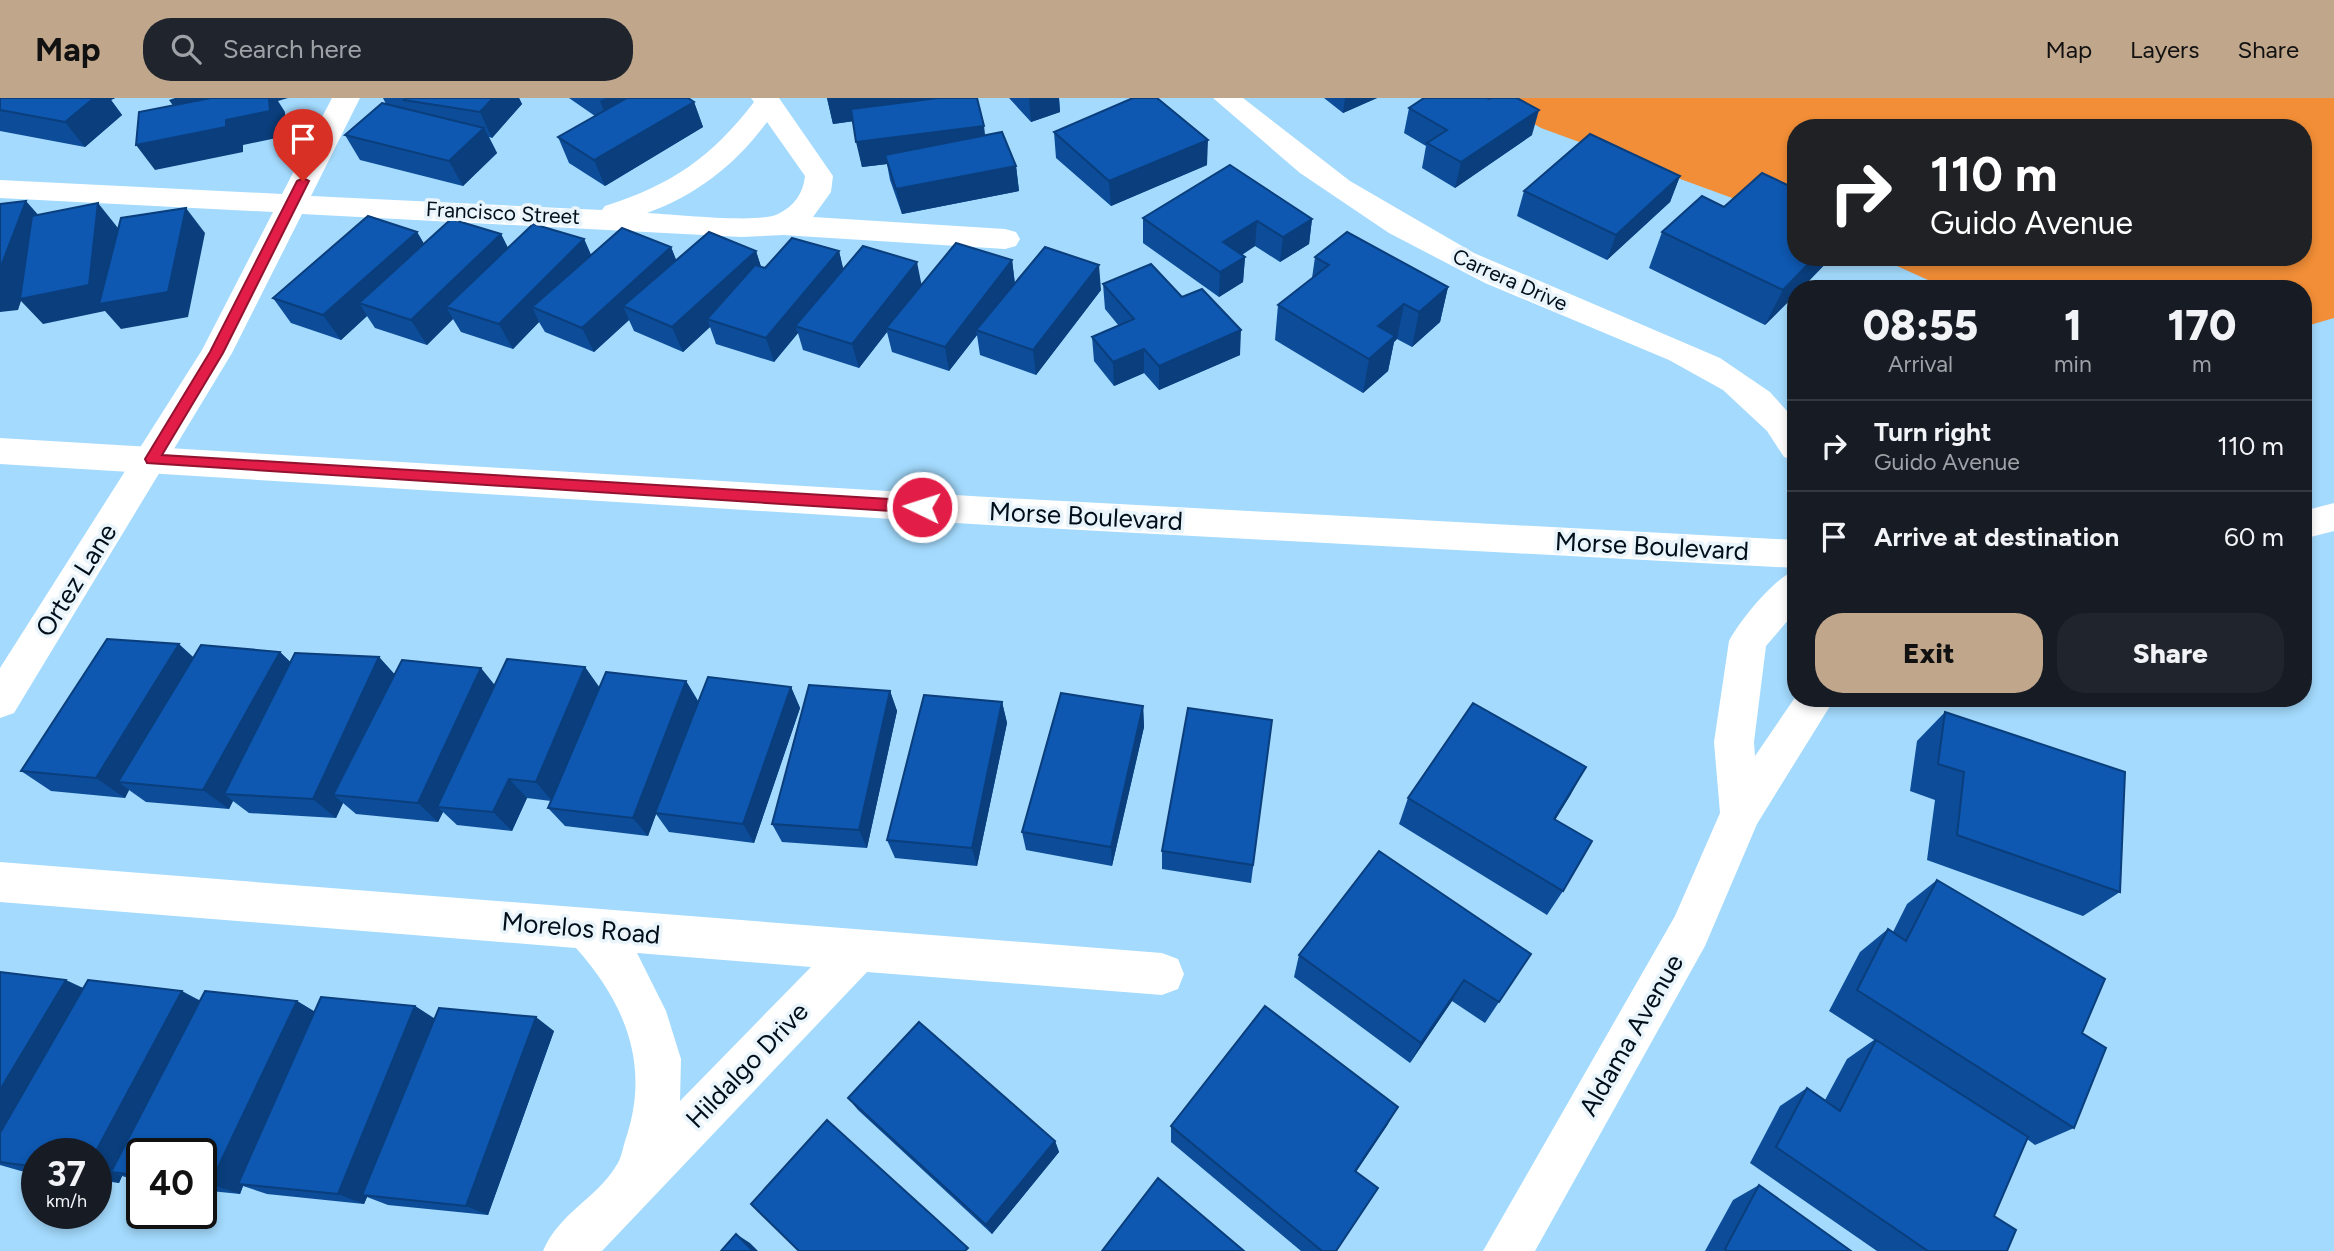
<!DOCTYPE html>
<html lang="en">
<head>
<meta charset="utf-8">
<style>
  body { margin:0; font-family:Figtree,sans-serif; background:#20242c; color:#f1f3f6; height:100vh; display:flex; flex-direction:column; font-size:26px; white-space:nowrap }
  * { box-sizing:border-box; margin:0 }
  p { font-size:23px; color:#9ea1a6 }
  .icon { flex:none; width:38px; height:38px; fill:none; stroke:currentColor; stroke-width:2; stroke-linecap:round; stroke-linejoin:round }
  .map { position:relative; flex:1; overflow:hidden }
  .panel { position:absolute; left:1787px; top:182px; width:525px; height:427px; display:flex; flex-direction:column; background:#171b24; border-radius:28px; box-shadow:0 4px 10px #0003 }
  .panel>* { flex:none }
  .top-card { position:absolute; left:1787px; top:21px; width:525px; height:147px; border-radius:28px; box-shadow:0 4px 10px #0003; background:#202124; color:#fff; overflow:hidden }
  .speed { position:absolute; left:21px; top:1040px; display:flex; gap:14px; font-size:35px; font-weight:700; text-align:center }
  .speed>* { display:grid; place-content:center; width:91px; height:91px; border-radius:50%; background:#171b24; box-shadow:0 4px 10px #0003; line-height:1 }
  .speed small { font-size:18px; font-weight:400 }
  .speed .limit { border:4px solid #111; border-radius:10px; background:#fff; color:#111 }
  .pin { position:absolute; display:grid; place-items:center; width:60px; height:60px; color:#fff; margin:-72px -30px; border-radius:50% 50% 50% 0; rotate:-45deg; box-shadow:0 0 7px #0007 }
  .pin .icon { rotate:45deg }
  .me { position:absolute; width:77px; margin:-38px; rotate:274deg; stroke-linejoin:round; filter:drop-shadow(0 0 5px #0008) }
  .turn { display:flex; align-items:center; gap:24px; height:147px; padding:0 28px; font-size:32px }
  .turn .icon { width:91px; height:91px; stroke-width:2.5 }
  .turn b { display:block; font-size:49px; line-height:60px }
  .eta { display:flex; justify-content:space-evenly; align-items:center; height:119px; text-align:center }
  .eta b { font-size:42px; font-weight:800; line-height:49px }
  .action { display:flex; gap:14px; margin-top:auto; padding:14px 28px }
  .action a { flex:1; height:80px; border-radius:28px; background:#c0a68b; color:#111; font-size:28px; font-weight:800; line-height:80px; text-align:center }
  .action a+a { background:#20242c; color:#f1f3f6 }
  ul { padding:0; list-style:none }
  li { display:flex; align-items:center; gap:21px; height:91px; padding:0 28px; border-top:2px solid #363941 }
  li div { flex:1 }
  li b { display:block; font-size:26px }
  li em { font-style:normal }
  header { display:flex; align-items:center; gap:42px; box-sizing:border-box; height:98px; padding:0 35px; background:#c0a68b; color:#111 }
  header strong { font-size:33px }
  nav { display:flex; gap:38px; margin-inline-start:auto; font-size:24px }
  .search { width:490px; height:63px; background:#20242c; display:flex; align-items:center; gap:18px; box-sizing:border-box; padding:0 24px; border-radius:28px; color:#9ea1a6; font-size:26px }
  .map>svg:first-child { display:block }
  .green { fill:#f28e37 }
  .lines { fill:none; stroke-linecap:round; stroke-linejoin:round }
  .minor { fill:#fff; fill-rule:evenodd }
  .tertiary { fill:#fff; fill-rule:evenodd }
  .wall { fill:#0c4c98 }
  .shaded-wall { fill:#0a3e7c }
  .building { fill:#0e58b1; stroke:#0a3e7c; stroke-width:2 }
  .route { fill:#e11d48; stroke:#92132f; stroke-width:2 }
  .labels { text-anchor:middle; stroke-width:7; stroke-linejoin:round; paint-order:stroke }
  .far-street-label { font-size:21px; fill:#000f1b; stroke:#eaf4fb }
  .street-label { font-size:26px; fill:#000f1b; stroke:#eaf4fb }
</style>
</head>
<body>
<header>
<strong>Map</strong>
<div class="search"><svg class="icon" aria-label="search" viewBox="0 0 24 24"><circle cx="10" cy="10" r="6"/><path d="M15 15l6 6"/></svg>Search here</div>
<nav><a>Map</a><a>Layers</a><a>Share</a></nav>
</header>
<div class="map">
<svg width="2334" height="1153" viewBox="0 0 2334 1153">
  <rect width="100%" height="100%" fill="#a3dafd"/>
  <!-- green -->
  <path class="green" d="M1491,0H2334V220L2303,229V191H1948L1877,159H2303V30H1796L1795,123L1541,30Z"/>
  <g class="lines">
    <!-- minor -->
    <path class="minor" d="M332,0H360L311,98L602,112L605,108C671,87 711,60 754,4L751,0H779L833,78L831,94L813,119L1005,131L1016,134L1020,141L1016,148L1005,151L783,137L741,139L302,116L232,255L14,615L0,620V570L202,252L273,114L0,100V82L282,96ZM767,24L805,78C803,96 794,108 778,116C758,126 673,116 647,115C697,97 736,66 767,24Z
      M1213,0H1243L1350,83L1474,155L1720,260L1770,294L1796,323V363L1784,359L1767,333L1723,292L1669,262L1485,185L1389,135L1300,75Z
      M1796,472V513L1766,548L1754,644L1755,658L1796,598L1835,600L1757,726L1705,848L1535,1153H1483L1675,818L1720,715L1714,644L1729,543C1740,522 1774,480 1796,472Z
      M0,764L1162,855L1178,861L1184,876L1178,891L1162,897L867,874L602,1153H543C559,1115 597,1100 616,1068C622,1060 623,1047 627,1037C650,965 624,904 576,850L0,804ZM637,855L811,869L680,1003L681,961L666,913Z"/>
    <!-- tertiary -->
    <path class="tertiary" d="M0,340L1005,400L1796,442V470L1005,428L0,366Z
      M2334,405V433L2303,441V413Z"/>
  </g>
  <!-- wall -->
  <path class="wall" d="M0,0H115L111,2L122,17L85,49L0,33Z
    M383,0H519L522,6L492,40L489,39L497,55L463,88L360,62L345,37L386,6Z
    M569,0H688L694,4L703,29L605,88L569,65L558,39L595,18Z
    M827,0L985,37L1016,68L1019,93L902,116L890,82L887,66L862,69L853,23L833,26Z
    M1009,0H1059L1060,14L1031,24Z
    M1324,0H1377L1343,15Z
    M1409,10L1532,37L1455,90L1422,70L1426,48L1404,35Z
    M1054,34L1207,67L1111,108L1056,60Z
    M1680,78L1670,104L1607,162L1517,118L1524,93Z
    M1143,120L1312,121L1309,146L1280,164L1255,148L1242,157L1245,159L1243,184L1219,199L1143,145Z
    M417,134L424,146L501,136L508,150L584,141L591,157L671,149L676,162L756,153L761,169L765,170L839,153L843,171L922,186L1012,162L1015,186L1101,192L1036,277L980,257L977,237L949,273L892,254L887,234L859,270L803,252L798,235L774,264L716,246L710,229L683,254L634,233L629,222L594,254L545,234L539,224L513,251L461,234L453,221L427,247L375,230L367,218L341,242L291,225L273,200Z
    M1662,134L1796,159H1832L1801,191H1796V196L1765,227L1649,170Z
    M1315,159L1448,189L1440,224L1412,249L1397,241L1394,244L1388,273L1363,295L1275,242L1278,207L1312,180Z
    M1103,186L1240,257L1159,292L1144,275L1114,288L1094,263L1092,239L1119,228L1105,211Z
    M280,554L290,564L379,559L395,577L495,587L585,569L599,590L686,583L698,603L791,589L800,610L754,745L669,734L656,716L648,738L565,728L548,710L551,703L527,700L512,733L457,727L443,714L438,724L356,716L343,705L336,720L249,715L233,703L229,711L146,704L129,692L125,700L51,693L21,673L194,559Z
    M890,593L897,613L867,750L782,744L772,726Z
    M1002,604L1007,625L977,768L895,760L887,742Z
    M1143,608L1144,629L1112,768L1026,752L1022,734Z
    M1945,614L2120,794L2083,818L1927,762L1935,702L1910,693L1917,643Z
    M1272,622L1251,785L1162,771V753Z
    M1571,696L1555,721L1563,793L1547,817L1399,726L1408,700Z
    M1937,782L2082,935L2074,1030L2035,1047L2027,1041L1994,1118L2007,1153H1877L1750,1065L1780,1008L1807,990L1825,1002L1847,961L1874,942L1829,913L1860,854L1888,831L1893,834L1907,806Z
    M1531,856L1485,925L1452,903L1410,965L1294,879L1299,857Z
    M0,874L84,890L200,902L297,903L315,914L415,908L434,921L554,933L488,1117L388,1107L367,1099L364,1106L267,1096L243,1088L240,1096L201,1092V1055L142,1078V1084L122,1078L119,1085L96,1082V1055H37V1075L21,1073L0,1067Z
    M848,1000L1055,1043L1059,1054L992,1136L858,1012Z
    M1388,1026L1356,1074L1337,1153H1301L1171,1044V1028Z
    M1759,1087L1851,1153H1705L1733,1102Z"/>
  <!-- shaded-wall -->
  <path class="shaded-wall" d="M94,0H115L111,2L122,17L85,49L65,24Z
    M175,0H288L278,3L285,14L286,38L243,47V54L155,72L136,47L187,27L169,2Z
    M493,0H519L522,6L492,40L480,14Z
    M606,0H663L610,28L600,3Z
    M827,0H950L951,10L833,26Z
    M1029,0H1059L1060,14L1031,24Z
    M1345,0H1377L1343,15Z
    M694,4L703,29L605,88L594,62Z
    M1539,12L1532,37L1455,90L1461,64Z
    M984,28L987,53L885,57L887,66L862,69L856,44Z
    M484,30L497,55L463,88L449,63Z
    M1208,42L1207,67L1111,108L1109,83Z
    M1016,68L1019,93L902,116L896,91Z
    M1680,78L1670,104L1607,162L1616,137Z
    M26,103L48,128L98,105L118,130L186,110L205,135L188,219L121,231L105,213L43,226L21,203L18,212L0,214V171Z
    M1312,121L1309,146L1280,164L1283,139Z
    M1257,123L1255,148L1222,169L1223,144Z
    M417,134L432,159L359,205L367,218L341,242L323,217Z
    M501,136L514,162L446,209L453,221L427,247L411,222Z
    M584,141L595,166L532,209L539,224L513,251L499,226Z
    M671,149L681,174L623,208L629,222L594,254L582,230Z
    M756,153L764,178L707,221L710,229L683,254L672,229Z
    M839,153L845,178L795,228L798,235L774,264L766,240Z
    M1245,159L1243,184L1219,199L1220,174Z
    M1815,159H1832L1801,191H1796V196L1765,227L1783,192Z
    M1012,162L1015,187L976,232L977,237L949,273L945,249Z
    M917,164L922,189L886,230L887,234L859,270L852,246Z
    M1099,167L1101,192L1036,277L1033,252Z
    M1448,189L1440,224L1412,249L1419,214Z
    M1404,206L1397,241L1394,244L1388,273L1363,295L1369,261L1378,228Z
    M1241,232L1240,257L1159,292V268Z
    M1144,251V275L1114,288L1113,264Z
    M179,546L203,568L118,684L129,692L125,700L96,680Z
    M280,554L302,575L224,696L233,703L229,711L203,692Z
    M379,559L398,580L333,697L343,705L336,720L313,701Z
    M585,569L600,590L552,703L536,684Z
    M481,570L498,591L437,709L443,714L438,724L418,705Z
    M686,583L698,603L648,738L633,720Z
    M791,589L800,610L754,745L743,726Z
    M890,593L897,613L867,750L859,732Z
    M1002,604L1007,625L977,768L972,750Z
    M1143,608L1144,629L1112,768L1111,749Z
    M1586,669L1571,696L1540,747L1554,721Z
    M509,681L527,700L512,733L493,714Z
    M66,882L98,897L0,1064V992Z
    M1464,882L1452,903L1410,965L1421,945Z
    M182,893L210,908L111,1074L122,1078L119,1085L96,1078V1055H95Z
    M297,903L322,918L238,1086L243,1088L240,1096L210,1086Z
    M415,908L437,922L362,1097L367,1099L364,1106L338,1096Z
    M536,919L554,933L488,1117L466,1108Z
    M1398,1009L1388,1026L1347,1087L1355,1073Z
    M1055,1043L1059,1054L992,1136L986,1127Z
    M736,1136L750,1145L758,1153H753Z"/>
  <!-- building -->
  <path class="building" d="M0,0H94L65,24L0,12Z
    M211,0H269L270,13L226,22V29L136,47L139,14Z
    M406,0H493L480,14L404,2Z
    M627,0H688L694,4L594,62L558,39Z
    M938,0H977L984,28L856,44L851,11Z
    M1133,0H1157L1208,42L1109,83L1054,34Z
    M1424,0H1487L1489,1L1491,0H1517L1539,12L1461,64L1427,45L1447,32L1409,10Z
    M382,5L484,30L449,63L345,37Z
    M1002,34L1016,68L896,91L885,57Z
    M1590,36L1680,78L1616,137L1524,93Z
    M1230,67L1312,121L1283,139L1257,123L1223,144L1245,159L1220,174L1143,120Z
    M1762,75L1796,91V159H1815L1783,192L1662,134L1702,98L1724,109Z
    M26,103L0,171V106Z
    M98,105L89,187L20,201L32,118Z
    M186,110L168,194L99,206L121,120Z
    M368,118L417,134L323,217L273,200Z
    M451,121L501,136L411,222L359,205Z
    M533,126L584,141L499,226L446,209Z
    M622,130L671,149L582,230L532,209Z
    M709,134L756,153L672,229L623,208Z
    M1347,134L1448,189L1419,214L1404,206L1378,228L1395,238L1369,261L1278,207L1329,167L1315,159Z
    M792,140L839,153L766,240L707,221L755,167L765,170Z
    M956,145L1012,162L945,249L886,230Z
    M863,148L917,164L852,246L795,228Z
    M1045,149L1099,167L1033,252L976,232Z
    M1151,166L1182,199L1202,191L1241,232L1159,268L1144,251L1113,264L1092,239L1134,221L1103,186Z
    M107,541L179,546L96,680L21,673Z
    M201,547L280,554L203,692L118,684Z
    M295,555L379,559L313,701L224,696Z
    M507,561L585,569L536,684L509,681L493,714L437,709Z
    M402,562L481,570L418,705L333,697Z
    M606,574L686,583L633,720L548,710Z
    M708,579L791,589L743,726L655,715Z
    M809,587L890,593L859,732L772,726Z
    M1061,595L1143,608L1111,749L1022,734Z
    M924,597L1002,604L972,750L887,742Z
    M1473,605L1586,669L1554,721L1592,743L1563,793L1408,700Z
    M1188,610L1272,622L1253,767L1162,753Z
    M1945,614L2125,674L2120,794L1957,737L1964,674L1938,666Z
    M1379,753L1531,856L1499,904L1464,882L1421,945L1299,857Z
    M1937,782L2105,881L2082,935L2106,950L2074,1030L1857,892L1888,831L1906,843Z
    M0,874L66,882L0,992Z
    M88,882L182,893L95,1055H37V1069L0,1064V1035Z
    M205,893L297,903L210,1086L201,1085V1055H142V1078L111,1074Z
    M321,899L415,908L338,1096L238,1086Z
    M1265,908L1398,1009L1355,1073L1378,1090L1336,1153H1322L1171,1028Z
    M439,910L536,919L466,1108L362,1097Z
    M919,924L1055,1043L986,1127L848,1000Z
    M1876,942L2028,1039L1994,1118L2016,1132L2007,1153H1928L1776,1049L1807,990L1840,1013Z
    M827,1022L968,1150L965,1153H799L751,1106Z
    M1158,1080L1244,1153H1102Z
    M1759,1087L1851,1153H1727L1725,1151Z
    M736,1136L753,1153H721Z"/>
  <!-- route -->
  <path class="route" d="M303,80L309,83L223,255L162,357L922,403L929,409L922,415L147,365L145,361L210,254L297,83Z"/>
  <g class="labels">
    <!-- far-street labels -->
    <g class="far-street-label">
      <text transform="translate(503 115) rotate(3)" y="7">Francisco Street</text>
      <text transform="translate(1510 182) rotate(24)" y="7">Carrera Drive</text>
    </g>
    <!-- street labels -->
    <g class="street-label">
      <text transform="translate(1086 418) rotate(3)" y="9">Morse Boulevard</text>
      <text transform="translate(1652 448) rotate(3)" y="9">Morse Boulevard</text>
      <text transform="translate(76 482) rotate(-58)" y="9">Ortez Lane</text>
      <text transform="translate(581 830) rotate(5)" y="9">Morelos Road</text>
      <text transform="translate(1631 937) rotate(-60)" y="9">Aldama Avenue</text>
      <text transform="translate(747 967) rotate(-46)" y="9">Hildalgo Drive</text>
    </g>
  </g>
</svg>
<div class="speed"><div>37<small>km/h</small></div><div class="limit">40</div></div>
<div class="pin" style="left:303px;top:83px;background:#d93025"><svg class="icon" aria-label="arrive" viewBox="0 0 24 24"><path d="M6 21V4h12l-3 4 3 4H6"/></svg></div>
<svg class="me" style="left:922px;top:409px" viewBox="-20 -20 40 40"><circle r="17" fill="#e11d48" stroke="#fff" stroke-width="3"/><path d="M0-11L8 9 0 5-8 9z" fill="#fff"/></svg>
<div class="top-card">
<div class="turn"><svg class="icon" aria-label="right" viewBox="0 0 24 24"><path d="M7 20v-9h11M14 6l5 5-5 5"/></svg><div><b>110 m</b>Guido Avenue</div></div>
</div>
<section class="panel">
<div class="eta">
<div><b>08:55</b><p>Arrival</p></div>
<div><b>1</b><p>min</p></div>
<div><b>170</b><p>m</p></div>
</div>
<ul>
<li><svg class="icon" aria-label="right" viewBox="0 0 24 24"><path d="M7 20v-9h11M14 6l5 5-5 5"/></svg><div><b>Turn right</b><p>Guido Avenue</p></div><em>110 m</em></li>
<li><svg class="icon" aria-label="arrive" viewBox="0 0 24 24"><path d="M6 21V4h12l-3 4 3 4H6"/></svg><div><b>Arrive at destination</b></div><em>60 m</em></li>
</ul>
<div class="action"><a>Exit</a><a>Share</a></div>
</section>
</div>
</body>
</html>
